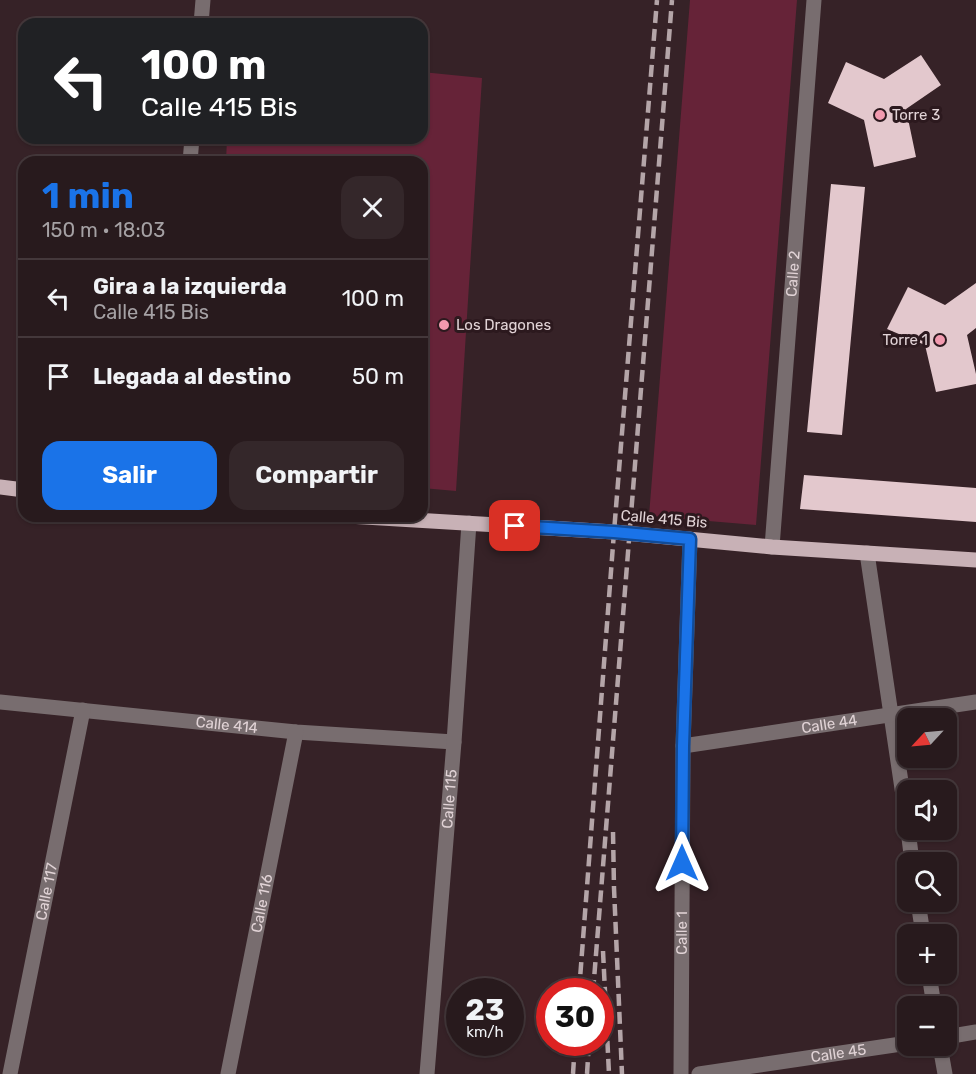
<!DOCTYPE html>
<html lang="es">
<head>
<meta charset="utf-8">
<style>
  body { margin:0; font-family:Rubik,sans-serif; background:#34272a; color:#f1f3f6; height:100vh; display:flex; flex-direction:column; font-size:22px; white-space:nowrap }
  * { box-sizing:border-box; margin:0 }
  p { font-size:20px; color:#a5a1a4 }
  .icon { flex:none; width:33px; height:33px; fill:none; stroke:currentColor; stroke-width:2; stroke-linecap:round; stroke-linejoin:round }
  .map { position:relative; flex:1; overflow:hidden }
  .sheet { position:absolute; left:18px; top:156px; width:410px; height:366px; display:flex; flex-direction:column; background:#281a1d; border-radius:18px; box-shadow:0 2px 4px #0004,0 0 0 2px #44383b }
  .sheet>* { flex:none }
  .top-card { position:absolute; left:18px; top:18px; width:410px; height:126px; border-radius:18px; box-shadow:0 2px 4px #0004,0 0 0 2px #44383b; background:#202124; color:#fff; overflow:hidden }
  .needle { width:39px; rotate:244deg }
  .tools { position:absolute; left:897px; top:708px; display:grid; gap:12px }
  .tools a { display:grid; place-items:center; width:60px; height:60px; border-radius:12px; background:#281a1d; box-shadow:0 2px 4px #0004,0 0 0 2px #44383b; font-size:30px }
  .speed { position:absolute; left:446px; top:978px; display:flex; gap:12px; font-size:30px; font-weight:700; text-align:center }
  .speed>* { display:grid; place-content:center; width:78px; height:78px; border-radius:50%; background:#281a1d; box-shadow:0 2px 4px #0004,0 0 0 2px #44383b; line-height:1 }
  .speed small { font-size:15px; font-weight:400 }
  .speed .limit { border:9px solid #d22; background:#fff; color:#111 }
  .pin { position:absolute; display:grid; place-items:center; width:51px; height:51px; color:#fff; margin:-26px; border-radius:12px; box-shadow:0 3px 9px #0006 }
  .me { position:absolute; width:66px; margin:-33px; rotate:0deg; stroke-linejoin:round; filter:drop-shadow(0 0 4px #0008) }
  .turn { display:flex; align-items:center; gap:21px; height:126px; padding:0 24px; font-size:27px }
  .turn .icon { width:78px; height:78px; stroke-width:2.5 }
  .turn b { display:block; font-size:42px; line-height:51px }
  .round { display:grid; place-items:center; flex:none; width:63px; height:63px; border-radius:18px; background:#34272a }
  .head { display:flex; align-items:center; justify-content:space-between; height:102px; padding:0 24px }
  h1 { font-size:36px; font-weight:700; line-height:45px; color:#1a73e8 }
  .primary-button { display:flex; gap:12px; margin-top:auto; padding:12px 24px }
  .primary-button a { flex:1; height:69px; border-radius:18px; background:#1a73e8; color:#fff; font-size:24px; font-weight:700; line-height:69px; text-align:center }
  .primary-button a+a { background:#34272a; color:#f1f3f6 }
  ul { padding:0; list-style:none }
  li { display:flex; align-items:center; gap:18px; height:78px; padding:0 24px; border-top:2px solid #44383b }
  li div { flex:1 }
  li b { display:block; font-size:22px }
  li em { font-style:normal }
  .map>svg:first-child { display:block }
  .green { fill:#662338 }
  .building { fill:#e3c8cd }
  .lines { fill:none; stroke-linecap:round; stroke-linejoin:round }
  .minor { stroke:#786d6f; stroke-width:15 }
  .major { stroke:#c8b1b6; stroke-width:15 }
  .rail { stroke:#b4a5a8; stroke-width:4.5; stroke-dasharray:12 6; stroke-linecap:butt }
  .route-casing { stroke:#114b97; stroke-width:15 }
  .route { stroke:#1a73e8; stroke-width:10 }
  .poi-dot { fill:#f29aaf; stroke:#2c191e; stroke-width:2 }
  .labels { text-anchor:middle; stroke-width:6; stroke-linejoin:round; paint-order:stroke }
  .poi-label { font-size:15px; fill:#e1d3d6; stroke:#2c191e; text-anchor:start }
  .street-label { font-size:15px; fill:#e1d3d6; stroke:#2c191e }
</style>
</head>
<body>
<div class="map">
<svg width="976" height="1074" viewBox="0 0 976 1074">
  <rect width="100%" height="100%" fill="#362227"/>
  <!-- green -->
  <path class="green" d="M690,0H797L756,525L649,516Z
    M422,72L482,78L456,491L422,488V162H226L227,138H422Z"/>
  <!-- building -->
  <path class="building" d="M921,55L941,85L906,109L916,157L874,167L864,120L828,103L846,62L884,79Z
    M831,184L865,187L842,435L807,432Z
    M976,283V328L967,335L976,374V384L936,392L925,345L887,329L908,287L945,305Z
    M804,475L976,488V522L800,509Z"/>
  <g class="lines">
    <!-- minor -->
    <g class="minor">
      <path d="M201,24L203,0"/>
      <path d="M190,162L192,138"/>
      <path id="s1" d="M772,547L814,0"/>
      <path d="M867,553L908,829"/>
      <path id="s2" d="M0,702L296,732L454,742"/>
      <path id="s3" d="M683,746L976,702"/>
      <path d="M908,830L912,862"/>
      <path d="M918,902L923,934"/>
      <path d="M929,974L934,1006"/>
      <path d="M946,1037L976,1032"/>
      <path d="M940,1046L945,1074"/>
      <path id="s4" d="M10,1074L83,710"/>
      <path id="s5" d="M228,1074L296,732"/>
      <path id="s6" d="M427,1074L454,742L469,523"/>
      <path id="s7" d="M681,1074L683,746L690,539"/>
      <path id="s8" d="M699,1074L908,1043"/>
    </g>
    <!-- major -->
    <path class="major" d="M0,487L24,490
      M348,516L614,532L772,547L976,560"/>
    <!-- rail -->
    <path class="rail" d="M613,832L614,888L622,1074
      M603,951L609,1074
      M579,992L614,532L657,0
      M593,992L672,0
      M573,1074L575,1042
      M587,1074L589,1042"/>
  </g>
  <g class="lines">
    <defs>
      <path id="route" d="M515,526L614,532L690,539L683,746L682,863"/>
    </defs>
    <!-- route casing -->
    <use href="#route" class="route-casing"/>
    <!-- route -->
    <use href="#route" class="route"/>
  </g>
  <!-- markers -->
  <g class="poi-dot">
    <circle cx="880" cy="115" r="6"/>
    <circle cx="444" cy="325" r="6"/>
    <circle cx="940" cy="340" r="6"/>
  </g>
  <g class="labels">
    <!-- poi labels -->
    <g class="poi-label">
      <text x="892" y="120">Torre 3</text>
      <text x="456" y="330">Los Dragones</text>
      <text x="928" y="345" text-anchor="end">Torre 1</text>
    </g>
    <!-- street labels -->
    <g class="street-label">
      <text dy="5" stroke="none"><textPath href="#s1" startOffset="274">Calle 2</textPath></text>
      <text transform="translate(664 519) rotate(5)" y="5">Calle 415 Bis</text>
      <text dy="5" stroke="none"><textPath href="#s2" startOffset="228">Calle 414</textPath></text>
      <text dy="5" stroke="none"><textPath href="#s3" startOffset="148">Calle 44</textPath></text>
      <text dy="5" stroke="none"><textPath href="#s6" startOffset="276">Calle 115</textPath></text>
      <text dy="5" stroke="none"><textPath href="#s4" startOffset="186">Calle 117</textPath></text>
      <text dy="5" stroke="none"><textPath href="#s5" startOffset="174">Calle 116</textPath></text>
      <text dy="5" stroke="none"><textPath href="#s7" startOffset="141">Calle 1</textPath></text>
      <text dy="5" stroke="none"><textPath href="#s8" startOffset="141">Calle 45</textPath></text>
    </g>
  </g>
</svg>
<div class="tools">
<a><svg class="needle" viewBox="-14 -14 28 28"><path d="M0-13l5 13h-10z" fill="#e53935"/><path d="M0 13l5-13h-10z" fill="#a5a1a4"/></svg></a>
<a><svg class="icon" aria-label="sound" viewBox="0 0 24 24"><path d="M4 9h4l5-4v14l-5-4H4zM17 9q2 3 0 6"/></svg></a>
<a><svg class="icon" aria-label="search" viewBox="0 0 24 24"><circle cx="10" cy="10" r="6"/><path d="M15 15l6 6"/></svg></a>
<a>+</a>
<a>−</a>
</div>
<div class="speed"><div>23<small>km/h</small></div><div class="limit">30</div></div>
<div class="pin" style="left:515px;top:526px;background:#d93025"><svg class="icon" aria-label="arrive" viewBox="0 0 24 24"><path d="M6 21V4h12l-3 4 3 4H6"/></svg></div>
<svg class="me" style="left:682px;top:863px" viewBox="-20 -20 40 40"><path d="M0-17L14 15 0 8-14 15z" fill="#1a73e8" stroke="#fff" stroke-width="4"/></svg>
<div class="top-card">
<div class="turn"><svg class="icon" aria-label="left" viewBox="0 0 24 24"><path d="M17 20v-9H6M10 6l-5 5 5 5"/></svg><div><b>100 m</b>Calle 415 Bis</div></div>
</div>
<section class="sheet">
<div class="head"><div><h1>1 min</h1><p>150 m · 18:03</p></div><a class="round"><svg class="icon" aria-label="close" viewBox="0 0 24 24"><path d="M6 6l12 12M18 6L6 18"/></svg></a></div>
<ul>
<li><svg class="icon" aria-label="left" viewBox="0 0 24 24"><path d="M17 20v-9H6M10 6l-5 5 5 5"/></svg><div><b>Gira a la izquierda</b><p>Calle 415 Bis</p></div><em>100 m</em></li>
<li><svg class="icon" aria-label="arrive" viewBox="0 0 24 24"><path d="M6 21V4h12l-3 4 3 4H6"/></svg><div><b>Llegada al destino</b></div><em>50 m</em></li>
</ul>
<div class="primary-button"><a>Salir</a><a>Compartir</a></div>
</section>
</div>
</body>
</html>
